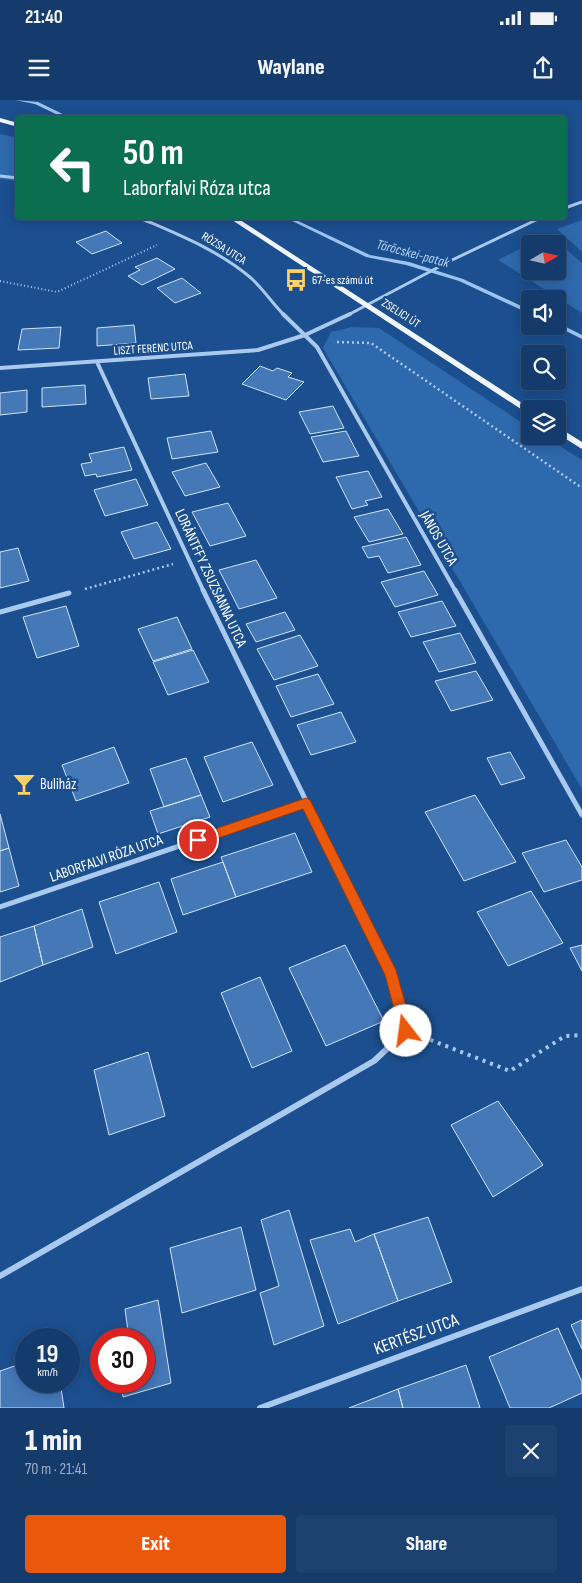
<!DOCTYPE html>
<html lang="en">
<head>
<meta charset="utf-8">
<style>
  body { margin:0; font-family:"Sofia Sans Condensed",sans-serif; background:#1d4271; color:#f1f3f6; height:100vh; display:flex; flex-direction:column; font-size:19px; white-space:nowrap }
  * { box-sizing:border-box; margin:0 }
  p { font-size:16px; color:#9dadc1 }
  .icon { flex:none; width:28px; height:28px; fill:none; stroke:currentColor; stroke-width:2; stroke-linecap:round; stroke-linejoin:round }
  .map { position:relative; height:1308px; overflow:hidden }
  .drawer { display:flex; flex-direction:column; background:#143b6b; flex:1 }
  .drawer>* { flex:none }
  .banner { position:absolute; left:15px; top:15px; width:552px; height:105px; border-radius:5px; box-shadow:0 2px 12px #0003,0 0 0 1px #33557e; background:#0b6e4f; color:#fff; overflow:hidden }
  .needle { width:32px; rotate:81deg }
  .controls { position:absolute; left:521px; top:135px; display:grid; gap:10px }
  .controls a { display:grid; place-items:center; width:45px; height:45px; border-radius:5px; background:#143b6b; box-shadow:0 2px 12px #0003,0 0 0 1px #33557e; font-size:25px }
  .speed { position:absolute; left:15px; top:1228px; display:flex; gap:10px; font-size:25px; font-weight:700; text-align:center }
  .speed>* { display:grid; place-content:center; width:65px; height:65px; border-radius:50%; background:#143b6b; box-shadow:0 2px 12px #0003,0 0 0 1px #33557e; line-height:1 }
  .speed small { font-size:12px; font-weight:400 }
  .speed .limit { border:8px solid #d22; background:#fff; color:#111 }
  .pin { position:absolute; display:grid; place-items:center; width:42px; height:42px; color:#fff; margin:-21px; border:2px solid #fff; border-radius:50%; box-shadow:0 1px 5px #0007 }
  .me { position:absolute; width:55px; margin:-28px; rotate:345deg; stroke-linejoin:round; filter:drop-shadow(0 0 4px #0008) }
  .turn { display:flex; align-items:center; gap:18px; height:105px; padding:0 25px; font-size:22px }
  .turn .icon { width:65px; height:65px; stroke-width:2.5 }
  .turn b { display:block; font-size:35px; line-height:42px }
  .round { display:grid; place-items:center; flex:none; width:52px; height:52px; border-radius:5px; background:#1d4271 }
  .head { display:flex; align-items:center; justify-content:space-between; height:85px; padding:0 25px }
  h1 { font-size:30px; font-weight:800; line-height:38px }
  .primary-button { display:flex; gap:10px; margin-top:auto; padding:10px 25px }
  .primary-button a { flex:1; height:58px; border-radius:5px; background:#ea580c; color:#fff; font-size:20px; font-weight:800; line-height:58px; text-align:center }
  .primary-button a+a { background:#1d4271; color:#f1f3f6 }
  .status { display:flex; justify-content:space-between; align-items:center; height:35px; padding:0 25px; background:#143b6b; direction:ltr }
  .status svg { height:14px; fill:currentColor }
  header { display:flex; justify-content:space-between; align-items:center; height:65px; padding:0 25px; background:#143b6b; font-size:22px; font-weight:800 }
  .map>svg:first-child { display:block }
  .green { fill:#2e69ad; fill-rule:evenodd }
  .lines { fill:none; stroke-linecap:round; stroke-linejoin:round }
  .stream { fill:#9cc4f0; fill-rule:evenodd }
  .building { fill:#4478b7; stroke:#cfe3fa }
  .path-far2 { stroke:#a9c9ee; stroke-width:2; stroke-dasharray:1 2.5; stroke-linecap:butt }
  .path-far1 { stroke:#a9c9ee; stroke-width:2.5; stroke-dasharray:2 3; stroke-linecap:butt }
  .path { stroke:#a9c9ee; stroke-width:4; stroke-dasharray:3 5; stroke-linecap:butt }
  .minor-far3 { stroke:#a9c9ee; stroke-width:3 }
  .minor-far2 { stroke:#a9c9ee; stroke-width:4 }
  .minor-far1 { stroke:#a9c9ee; stroke-width:5 }
  .minor { stroke:#a9c9ee; stroke-width:6 }
  .primary { fill:#f0f6ff; fill-rule:evenodd }
  .route { fill:#ea580c; stroke:#983908 }
  .labels { text-anchor:middle; stroke-width:5; stroke-linejoin:round; paint-order:stroke }
  .far-street-label { font-size:12px; fill:#fff; stroke:#1b4f8f }
  .far-poi-label { font-size:12px; fill:#fff; stroke:#1b4f8f; text-anchor:start }
  .far-water-label { font-size:14px; font-style:italic; fill:#b5d3f5; stroke:#1b4f8f }
  .street-label { font-size:15px; fill:#fff; stroke:#1b4f8f }
  .poi-label { font-size:15px; fill:#fff; stroke:#1b4f8f; text-anchor:start }
  .near-street-label { font-size:18px; fill:#fff; stroke:#1b4f8f }
</style>
</head>
<body>
<div class="status"><b>21:40</b><svg viewBox="0 0 49 12"><path d="M0 12V9h3v3zM5 12V6h3v6zM10 12V3h3v9zM15 12V0h3v12zM26 1h20v11H26zM47 4h2v5h-2z"/></svg></div>
<header><svg class="icon" aria-label="menu" viewBox="0 0 24 24"><path d="M4 6h16M4 12h16M4 18h16"/></svg>Waylane<svg class="icon" aria-label="share" viewBox="0 0 24 24"><path d="M12 15V3M7 8l5-5 5 5M5 13v7h14v-7"/></svg></header>
<div class="map">
<svg width="582" height="1308" viewBox="0 0 582 1308">
  <rect width="100%" height="100%" fill="#1b4f8f"/>
  <!-- green -->
  <path class="green" d="M0,34L15,37L17,40V81L0,79Z
    M582,120V152L557,129Z
    M549,134L582,163V213L498,160ZM530,144H558V171H530Z
    M352,227L379,228L530,328V336H544L582,360V689L323,248L331,232Z"/>
  <g class="lines">
    <!-- stream -->
    <path class="stream" d="M15,0L38,2L71,18H64L35,4Z
      M286,118H292L370,155L409,162L463,179L530,210V214L459,181L406,165L366,157Z
      M558,223L582,235V239L556,226H558Z"/>
  </g>
  <!-- building -->
  <path class="building" d="M106,131L122,143L92,154L76,142Z
    M157,158L175,169L142,185L128,176L140,170L135,167Z
    M182,178L201,193L175,203L157,188Z
    M134,225L136,243L97,246V228Z
    M61,227L59,248L18,250L22,229Z
    M260,266L273,271L277,268L292,273L288,277L304,282L286,300L242,284Z
    M185,274L189,296L151,299L148,278Z
    M85,285L86,304L42,307V288Z
    M27,290V312L0,315V293Z
    M333,306L344,328L310,334L299,312Z
    M211,331L218,352L172,359L167,338Z
    M346,331L359,356L323,362L311,337Z
    M124,347L132,370L97,377L96,374L85,376L81,364L92,362L89,354Z
    M206,363L220,387L185,396L172,372Z
    M368,371L382,397L365,401L368,405L352,409L336,377Z
    M136,379L148,405L105,416L94,390Z
    M228,403L246,436L210,446L192,412Z
    M388,409L403,434L369,442L354,417Z
    M157,422L171,449L134,459L121,432Z
    M406,437L421,465L388,473L379,456L368,458L362,447Z
    M18,448L29,481L0,488V452Z
    M256,460L277,498L239,509L219,470Z
    M424,471L438,495L395,507L381,482Z
    M442,501L456,526L411,537L398,512Z
    M66,506L79,546L37,558L23,517Z
    M285,512L295,530L256,542L246,524Z
    M177,517L192,549L153,561L138,529Z
    M460,533L476,563L439,572L423,542Z
    M300,535L318,566L274,580L257,549Z
    M193,550L209,582L168,595L153,562Z
    M476,571L493,600L451,611L435,581Z
    M318,574L334,604L291,617L276,586Z
    M341,612L356,642L311,655L297,625Z
    M252,642L273,685L223,702L204,657Z
    M114,647L129,683L76,701L62,665Z
    M510,652L525,678L501,685L487,658Z
    M186,658L201,695L164,707L150,669Z
    M201,695L210,717L158,734L150,711Z
    M475,695L516,762L464,781L425,712Z
    M0,714L9,748L0,751Z
    M295,733L312,772L236,797L221,757Z
    M566,740L582,767V780L544,792L522,753Z
    M9,748L19,786L0,792V751Z
    M223,762L236,797L183,815L171,779Z
    M159,782L177,832L116,854L99,802Z
    M531,791L563,843L508,866L477,812Z
    M82,809L93,847L43,865L34,826Z
    M34,826L43,865L0,882V837Z
    M345,845L384,921L326,946L289,868Z
    M582,845V871L570,848Z
    M260,877L292,951L252,968L221,893Z
    M148,952L165,1016L109,1035L94,970Z
    M498,1001L543,1065L493,1097L451,1025Z
    M289,1110L324,1226L274,1245L260,1193L279,1186L261,1120Z
    M428,1117L452,1182L398,1201L374,1134Z
    M241,1127L256,1190L182,1213L170,1148Z
    M350,1129L355,1142L374,1134L398,1201L338,1224L310,1140Z
    M158,1200L171,1283L123,1297L121,1281H144V1239H129L125,1209Z
    M582,1220V1249L571,1225Z
    M558,1228L582,1282V1293L549,1308H510L489,1257Z
    M26,1262V1281H60L64,1308H0V1271Z
    M466,1265L480,1308H403L398,1289Z
    M398,1289L403,1308H349Z"/>
  <g class="lines">
    <!-- path-far2 -->
    <path class="path-far2" d="M0,181L57,192L157,145"/>
    <!-- path-far1 -->
    <path class="path-far1" d="M337,242L371,243L582,388
      M85,489L173,464"/>
    <!-- path -->
    <path class="path" d="M423,937L510,971L565,936L582,935"/>
    <!-- minor-far3 -->
    <path class="minor-far3" d="M0,76L18,78
      M565,108L582,102
      M140,118C179,135 218,150 251,178C263,189 273,204 284,215
      M348,215L450,161L540,118"/>
    <!-- minor-far2 -->
    <path class="minor-far2" d="M283,214L317,247L456,492
      M97,262L204,492
      M0,268L258,250L305,235L350,214"/>
    <!-- minor-far1 -->
    <path class="minor-far1" d="M203,490L378,848
      M455,490L582,715
      M0,512L69,493
      M0,807L306,703"/>
    <!-- minor -->
    <path class="minor" d="M0,1176L374,961L406,931L391,874L378,847
      M260,1308L582,1189"/>
    <!-- primary -->
    <path class="primary" d="M0,18L18,23V27L0,22Z
      M229,118H237L531,309L530,315Z
      M558,327L582,342V349L558,334Z"/>
  </g>
  <!-- route -->
  <path class="route" d="M306,698L310,700L396,870L413,931L411,935L406,937L401,935L385,875L303,709L198,745L192,740L194,736Z"/>
  <!-- icons -->
  <defs>
    <symbol id="bus-bare" viewBox="-9 -9 18 18"><path d="M-5-6H5V4H4V6H2V4H-2V6H-4V4H-5ZM-3.5-4V0h7V-4ZM-3.5 1.2v1.5H-2V1.2ZM2 1.2v1.5H3.5V1.2Z" fill="#ffd166" stroke="#1b4f8f" stroke-width="2.5" paint-order="stroke"/></symbol>
    <symbol id="bar-bare" viewBox="-9 -9 18 18"><path d="M-6-5H6L.8 .8V4.5H3.5V6h-7V4.5H-.8V.8Z" fill="#ffd166" stroke="#1b4f8f" stroke-width="2.5" paint-order="stroke"/></symbol>
  </defs>
  <g fill-rule="evenodd">
    <use href="#bus-bare" x="280" y="164" width="32" height="32"/>
    <use href="#bar-bare" x="8" y="668" width="32" height="32"/>
  </g>
  <g class="labels">
    <!-- far-street labels -->
    <g class="far-street-label">
      <text transform="translate(224 148) rotate(32)" y="4">RÓZSA UTCA</text>
      <text transform="translate(401 213) rotate(33)" y="4">ZSELICI ÚT</text>
      <text transform="translate(153 248) rotate(-4)" y="4">LISZT FERENC UTCA</text>
    </g>
    <!-- far-poi labels -->
    <g class="far-poi-label">
      <text x="312" y="184">67-es számú út</text>
    </g>
    <!-- far-water labels -->
    <g class="far-water-label">
      <text transform="translate(413 153) rotate(15)" y="5">Töröcskei-patak</text>
    </g>
    <!-- street labels -->
    <g class="street-label">
      <text transform="translate(439 438) rotate(60)" y="5">JÁNOS UTCA</text>
      <text transform="translate(211 478) rotate(65)" y="5">LORÁNTFFY ZSUZSANNA UTCA</text>
      <text transform="translate(106 758) rotate(-19)" y="5">LABORFALVI RÓZA UTCA</text>
    </g>
    <!-- poi labels -->
    <g class="poi-label">
      <text x="40" y="689">Buliház</text>
    </g>
    <!-- near-street labels -->
    <g class="near-street-label">
      <text transform="translate(416 1234) rotate(-20)" y="6">KERTÉSZ UTCA</text>
    </g>
  </g>
</svg>
<div class="controls">
<a><svg class="needle" viewBox="-14 -14 28 28"><path d="M0-13l5 13h-10z" fill="#e53935"/><path d="M0 13l5-13h-10z" fill="#9dadc1"/></svg></a>
<a><svg class="icon" aria-label="sound" viewBox="0 0 24 24"><path d="M4 9h4l5-4v14l-5-4H4zM17 9q2 3 0 6"/></svg></a>
<a><svg class="icon" aria-label="search" viewBox="0 0 24 24"><circle cx="10" cy="10" r="6"/><path d="M15 15l6 6"/></svg></a>
<a><svg class="icon" aria-label="layers" viewBox="0 0 24 24"><path d="M12 4l9 5-9 5-9-5zM3 14l9 5 9-5"/></svg></a>
</div>
<div class="speed"><div>19<small>km/h</small></div><div class="limit">30</div></div>
<div class="pin" style="left:198px;top:740px;background:#d93025"><svg class="icon" aria-label="arrive" viewBox="0 0 24 24"><path d="M6 21V4h12l-3 4 3 4H6"/></svg></div>
<svg class="me" style="left:406px;top:931px" viewBox="-20 -20 40 40"><circle r="19" fill="#fff"/><path d="M0-13L10 11 0 6-10 11z" fill="#ea580c"/></svg>
<div class="banner">
<div class="turn"><svg class="icon" aria-label="left" viewBox="0 0 24 24"><path d="M17 20v-9H6M10 6l-5 5 5 5"/></svg><div><b>50 m</b>Laborfalvi Róza utca</div></div>
</div>
</div>
<section class="drawer">
<div class="head"><div><h1>1 min</h1><p>70 m · 21:41</p></div><a class="round"><svg class="icon" aria-label="close" viewBox="0 0 24 24"><path d="M6 6l12 12M18 6L6 18"/></svg></a></div>
<div class="primary-button"><a>Exit</a><a>Share</a></div>
</section>
</body>
</html>
